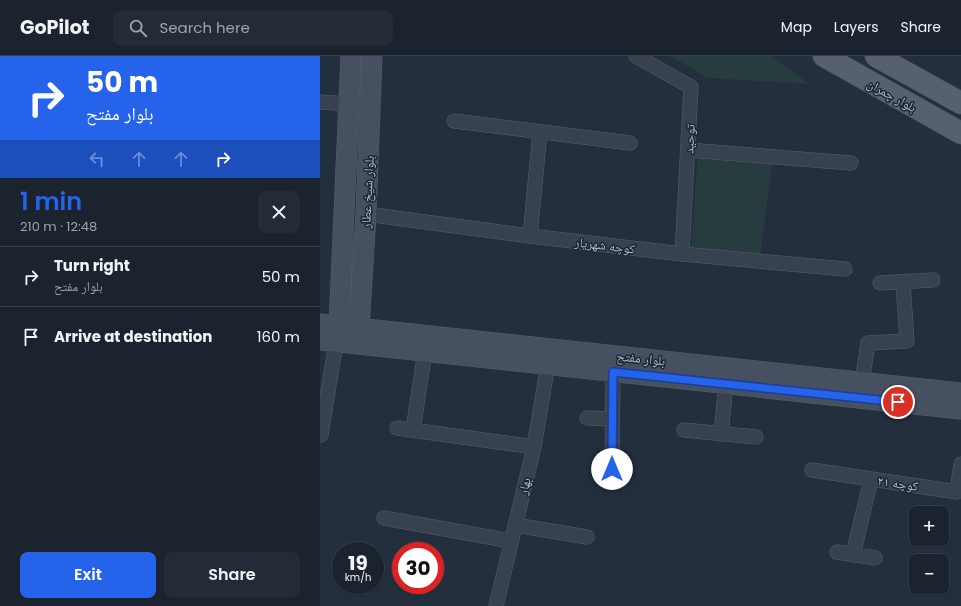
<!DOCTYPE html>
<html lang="en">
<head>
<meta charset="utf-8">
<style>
  body { margin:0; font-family:Poppins,"Noto Naskh Arabic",sans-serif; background:#242b36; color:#f1f3f6; height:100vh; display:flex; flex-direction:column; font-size:15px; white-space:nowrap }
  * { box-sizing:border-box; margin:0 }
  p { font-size:13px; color:#a0a4aa }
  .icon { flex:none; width:22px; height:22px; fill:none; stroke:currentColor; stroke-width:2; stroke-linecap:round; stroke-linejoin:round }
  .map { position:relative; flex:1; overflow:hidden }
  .drawer { display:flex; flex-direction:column; background:#1b232e; width:320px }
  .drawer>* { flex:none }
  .guide { background:#2563eb; color:#fff; overflow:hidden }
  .buttons { position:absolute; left:589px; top:450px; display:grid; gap:8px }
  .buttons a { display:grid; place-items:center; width:40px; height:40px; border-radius:8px; background:#1b232e; box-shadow:0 1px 3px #0004,0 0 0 1px #39404a; font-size:20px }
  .speed { position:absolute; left:12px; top:486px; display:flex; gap:8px; font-size:20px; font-weight:700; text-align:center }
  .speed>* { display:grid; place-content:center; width:52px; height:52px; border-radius:50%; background:#1b232e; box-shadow:0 1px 3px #0004,0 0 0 1px #39404a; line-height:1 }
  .speed small { font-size:10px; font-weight:400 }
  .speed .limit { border:6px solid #d22; background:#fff; color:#111 }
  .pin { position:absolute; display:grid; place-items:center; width:34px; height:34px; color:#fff; margin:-17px; border:2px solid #fff; border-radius:50%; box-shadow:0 1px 4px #0007 }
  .me { position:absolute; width:44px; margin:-22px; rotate:0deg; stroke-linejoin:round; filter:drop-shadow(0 0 3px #0008) }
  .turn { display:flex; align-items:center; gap:14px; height:84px; padding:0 20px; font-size:18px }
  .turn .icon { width:52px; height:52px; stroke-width:2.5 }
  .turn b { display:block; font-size:28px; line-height:34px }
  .lanes { display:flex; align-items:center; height:38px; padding:0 20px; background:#0003; justify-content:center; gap:20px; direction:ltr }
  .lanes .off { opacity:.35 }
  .round { display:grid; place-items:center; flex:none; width:42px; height:42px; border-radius:8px; background:#242b36 }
  .overview { display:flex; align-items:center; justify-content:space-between; height:68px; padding:0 20px }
  h1 { font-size:24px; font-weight:600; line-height:30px; color:#2563eb }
  .button { display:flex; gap:8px; margin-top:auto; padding:8px 20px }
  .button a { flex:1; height:46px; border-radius:8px; background:#2563eb; color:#fff; font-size:16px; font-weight:600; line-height:46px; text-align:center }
  .button a+a { background:#242b36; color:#f1f3f6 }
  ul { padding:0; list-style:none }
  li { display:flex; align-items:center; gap:12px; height:60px; padding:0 20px; border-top:1px solid #39404a }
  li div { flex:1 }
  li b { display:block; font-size:15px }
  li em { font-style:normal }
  header { display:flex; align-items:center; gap:24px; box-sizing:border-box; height:56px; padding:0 20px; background:#1b232e; border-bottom:1px solid #39404a }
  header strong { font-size:19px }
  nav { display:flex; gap:22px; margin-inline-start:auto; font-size:14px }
  .search { width:280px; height:36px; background:#242b36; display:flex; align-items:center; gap:10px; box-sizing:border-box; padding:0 14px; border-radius:8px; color:#a0a4aa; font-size:15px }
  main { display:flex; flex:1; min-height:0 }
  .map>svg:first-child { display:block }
  .green { fill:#263c3f }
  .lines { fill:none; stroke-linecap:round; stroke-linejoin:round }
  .street-casing { stroke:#565f6c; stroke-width:15 }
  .secondary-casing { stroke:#565f6c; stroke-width:21 }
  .primary-casing { stroke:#414a57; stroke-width:23 }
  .street { stroke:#38414e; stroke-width:14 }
  .secondary { stroke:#465061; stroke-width:20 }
  .primary { stroke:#56606e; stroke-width:22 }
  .route-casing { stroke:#184099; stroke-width:10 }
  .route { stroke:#2563eb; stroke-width:7 }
  .labels { text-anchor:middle; stroke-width:3; stroke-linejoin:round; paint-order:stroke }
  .street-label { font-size:13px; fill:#b4bcc9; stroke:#1d2633 }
</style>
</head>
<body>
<header>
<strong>GoPilot</strong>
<div class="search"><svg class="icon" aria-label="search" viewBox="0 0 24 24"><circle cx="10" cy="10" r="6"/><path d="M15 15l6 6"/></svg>Search here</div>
<nav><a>Map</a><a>Layers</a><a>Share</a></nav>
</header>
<main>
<section class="drawer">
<div class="guide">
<div class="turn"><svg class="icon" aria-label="right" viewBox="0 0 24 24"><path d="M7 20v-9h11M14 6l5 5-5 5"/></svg><div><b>50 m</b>بلوار مفتح</div></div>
<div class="lanes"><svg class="icon off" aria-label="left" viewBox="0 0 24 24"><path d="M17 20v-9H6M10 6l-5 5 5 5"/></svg><svg class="icon off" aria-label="ahead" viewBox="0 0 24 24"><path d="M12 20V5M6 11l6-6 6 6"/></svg><svg class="icon off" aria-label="ahead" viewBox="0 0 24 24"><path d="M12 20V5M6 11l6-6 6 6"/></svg><svg class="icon" aria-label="right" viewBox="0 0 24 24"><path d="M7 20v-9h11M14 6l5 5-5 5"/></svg></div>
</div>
<div class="overview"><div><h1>1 min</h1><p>210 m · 12:48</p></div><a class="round"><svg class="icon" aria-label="close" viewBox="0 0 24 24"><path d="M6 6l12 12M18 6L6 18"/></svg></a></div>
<ul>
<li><svg class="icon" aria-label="right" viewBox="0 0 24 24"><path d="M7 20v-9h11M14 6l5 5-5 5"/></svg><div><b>Turn right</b><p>بلوار مفتح</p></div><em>50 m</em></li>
<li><svg class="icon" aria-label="arrive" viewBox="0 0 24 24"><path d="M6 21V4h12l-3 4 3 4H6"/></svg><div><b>Arrive at destination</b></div><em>160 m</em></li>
</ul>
<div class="button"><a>Exit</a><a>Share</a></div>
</section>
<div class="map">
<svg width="641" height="550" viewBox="0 0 641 550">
  <rect width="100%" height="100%" fill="#242f3e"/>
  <!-- green -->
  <path class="green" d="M351,0H452L489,28L387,22Z
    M378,99L452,108L440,201L371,194Z"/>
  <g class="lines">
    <defs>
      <path id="street" d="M316,0L371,31L362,198
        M0,46L28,48
        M134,65L310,87
        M368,94L531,107
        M46,158L210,180L362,198L525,213
        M210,180L220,76
        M560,227L613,224
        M542,326L548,287L587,285L583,226
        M267,362L292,363
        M77,372L214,391
        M93,374L105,295
        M364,374L436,381
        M401,378L406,328
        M1,379L16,286
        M292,413L293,316
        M492,414L637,436L641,408
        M64,462L191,485
        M195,469L267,481
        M517,496L555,502
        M533,499L551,423
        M176,550L214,391L228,308"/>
      <path id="secondary" d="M0,268L641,337
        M19,270L31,0
        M39,272L46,158L52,0
        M0,284L641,353"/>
      <path id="primary" d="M504,0L641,77
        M556,0L641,47"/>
    </defs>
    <!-- street casing -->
    <use href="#street" class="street-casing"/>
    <!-- secondary casing -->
    <use href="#secondary" class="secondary-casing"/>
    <!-- primary casing -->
    <use href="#primary" class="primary-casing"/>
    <!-- street -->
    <use href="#street" class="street"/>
    <!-- secondary -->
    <use href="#secondary" class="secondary"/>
    <!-- primary -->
    <use href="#primary" class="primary"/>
  </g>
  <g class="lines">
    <defs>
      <path id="route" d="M292,413L293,316L578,346"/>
    </defs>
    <!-- route casing -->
    <use href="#route" class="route-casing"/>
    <!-- route -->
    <use href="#route" class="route"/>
  </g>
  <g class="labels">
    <!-- street labels -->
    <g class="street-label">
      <text transform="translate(572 39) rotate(29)" y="5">بلوار چمران</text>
      <text transform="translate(369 83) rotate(-87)" y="5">توحید</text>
      <text transform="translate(47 136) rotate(-87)" y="5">بلوار شیخ عطار</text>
      <text transform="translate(285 189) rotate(7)" y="5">کوچه شهریار</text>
      <text transform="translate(321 302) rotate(6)" y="5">بلوار مفتح</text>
      <text transform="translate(578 427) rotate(8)" y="5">کوچه ۲۱</text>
      <text transform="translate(204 430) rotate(-76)" y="5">بهار</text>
    </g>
  </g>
</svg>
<div class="buttons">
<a>+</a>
<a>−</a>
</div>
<div class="speed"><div>19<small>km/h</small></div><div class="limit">30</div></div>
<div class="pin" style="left:578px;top:346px;background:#d93025"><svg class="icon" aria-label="arrive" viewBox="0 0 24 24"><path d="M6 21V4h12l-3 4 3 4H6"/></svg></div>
<svg class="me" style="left:292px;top:413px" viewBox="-20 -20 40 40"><circle r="19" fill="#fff"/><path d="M0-13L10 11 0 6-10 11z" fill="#2563eb"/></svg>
</div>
</main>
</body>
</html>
